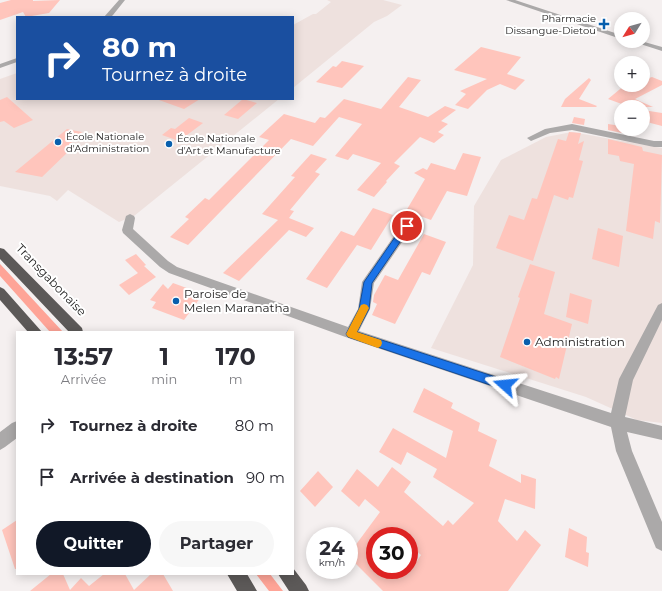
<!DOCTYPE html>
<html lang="fr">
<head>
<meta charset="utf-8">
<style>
  body { margin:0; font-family:Montserrat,sans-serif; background:#f7f7f7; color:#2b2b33; height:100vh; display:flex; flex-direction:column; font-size:15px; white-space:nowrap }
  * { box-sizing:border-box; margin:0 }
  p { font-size:13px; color:#7c7c81 }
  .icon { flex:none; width:22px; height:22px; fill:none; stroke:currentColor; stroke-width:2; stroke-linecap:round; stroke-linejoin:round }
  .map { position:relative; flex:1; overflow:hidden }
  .details { position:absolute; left:16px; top:331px; width:278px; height:244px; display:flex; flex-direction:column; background:#fff; border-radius:0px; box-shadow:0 2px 10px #0003 }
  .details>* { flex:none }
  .top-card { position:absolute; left:16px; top:16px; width:278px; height:84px; border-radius:0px; box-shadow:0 2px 10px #0003; background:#1a4fa0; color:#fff; overflow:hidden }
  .needle { width:26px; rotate:233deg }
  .fabs { position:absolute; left:614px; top:12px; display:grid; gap:8px }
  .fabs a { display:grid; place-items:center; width:36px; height:36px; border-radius:50%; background:#fff; box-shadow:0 2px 10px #0003; font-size:20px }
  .speed { position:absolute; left:306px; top:527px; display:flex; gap:8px; font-size:20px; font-weight:700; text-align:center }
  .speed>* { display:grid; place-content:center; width:52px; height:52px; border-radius:50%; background:#fff; box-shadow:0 2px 10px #0003; line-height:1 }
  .speed small { font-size:10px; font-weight:400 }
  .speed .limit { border:6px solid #d22; background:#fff; color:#111 }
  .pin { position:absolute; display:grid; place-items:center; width:34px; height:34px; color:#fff; margin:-17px; border:2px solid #fff; border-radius:50%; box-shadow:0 1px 4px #0007 }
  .me { position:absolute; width:44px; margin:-22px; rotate:288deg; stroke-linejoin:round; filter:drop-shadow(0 0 3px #0008) }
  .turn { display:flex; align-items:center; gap:14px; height:84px; padding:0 20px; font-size:18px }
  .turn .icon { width:52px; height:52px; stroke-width:2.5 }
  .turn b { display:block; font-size:28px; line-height:34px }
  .eta { display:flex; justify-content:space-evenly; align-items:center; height:68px; text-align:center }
  .eta b { font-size:24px; font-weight:700; line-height:28px }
  .cta { display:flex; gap:8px; margin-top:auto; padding:8px 20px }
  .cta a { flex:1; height:46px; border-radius:24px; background:#111827; color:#fff; font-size:16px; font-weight:700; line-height:46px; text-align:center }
  .cta a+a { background:#f7f7f7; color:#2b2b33 }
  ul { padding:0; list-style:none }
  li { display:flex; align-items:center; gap:12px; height:52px; padding:0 20px }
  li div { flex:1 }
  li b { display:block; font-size:15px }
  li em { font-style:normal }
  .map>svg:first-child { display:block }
  .built { fill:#eee1de }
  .green { fill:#fea497 }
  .building { fill:#ffc5bc; fill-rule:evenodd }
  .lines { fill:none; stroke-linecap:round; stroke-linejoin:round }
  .minor { fill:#aba9a9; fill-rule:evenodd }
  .highway { fill:#5c5958; fill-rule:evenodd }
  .route { fill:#1a73e8; stroke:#114b97 }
  .slow { fill:#f59e0b }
  .poi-dot { fill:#085fad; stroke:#fff; stroke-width:1.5 }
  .labels { text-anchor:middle; stroke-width:4; stroke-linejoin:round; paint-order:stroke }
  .far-poi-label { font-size:10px; fill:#1d1c1c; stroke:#fff; text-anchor:start }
  .street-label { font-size:12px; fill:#1d1c1c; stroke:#fff }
  .poi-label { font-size:12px; fill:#1d1c1c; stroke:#fff; text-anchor:start }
</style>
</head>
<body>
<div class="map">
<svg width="662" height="591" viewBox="0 0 662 591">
  <rect width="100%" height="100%" fill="#f5f0f0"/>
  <!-- built -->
  <path class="built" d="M327,0H383L402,5L387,16L374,22L293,88V25L313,14H316L331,2Z
    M17,73V99H279L134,216L119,222L68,190L57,201L50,196L0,186V79Z
    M572,132L662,148V423L637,420L586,397L431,348L473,265L474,206L501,160L546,137Z"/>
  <!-- green -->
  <path class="green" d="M0,264L1,265L63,332H50L0,276Z
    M256,574H270L283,591H269Z"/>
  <!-- building -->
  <path class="building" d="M11,0H33V1L60,0L49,13L26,17L23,12L0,20V3Z
    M481,47L521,57L507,74L525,80L515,90L500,84L487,90L468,109L455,105L466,94L460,91L487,79L454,70Z
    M342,61L364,66L342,88L316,82L333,66L336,67Z
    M408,77L421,80L399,107L428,117L445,106L456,110L441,121L448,124L438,132L444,135L434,143L420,137L394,163L400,166L386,181L387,182L374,197L357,190L381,163L353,154L348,160L335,156L362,124L339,117L313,146L291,139L188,245L170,237L189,219L185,217L205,198L209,200L269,140L259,137L284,114L315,123L320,117L325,118L344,99L381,109Z
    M652,77L662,81V85L635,99L653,107H630L608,99L625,85H643V80Z
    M589,78L591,80L579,99L597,106L596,107H561L565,99Z
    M7,97L33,120L14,128L4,121L0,122V100Z
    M160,99H200L184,109L159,100Z
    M243,99L257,103L238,119L224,115Z
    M643,110L662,113V126L643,121Z
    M574,117L585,119L584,125L572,123Z
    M189,118L203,123L179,141L162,135L171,128L175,129Z
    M608,124L621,126L622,133L608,130Z
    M67,129L82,132L66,148L71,149L42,177L15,172Z
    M569,132L581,133L578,144L584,141L579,160L583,161L573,198L569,197L568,200L554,195L533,261L496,248L509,215L524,220L532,198L537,199L558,139L566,141Z
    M608,139L642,147L643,151L662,155L660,223L655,221L653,239L626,231L634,164L620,161L619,156L608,154Z
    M463,153L481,157L467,196L447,191L431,220L406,211L425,179L414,173L423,168L427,170L431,163L455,170Z
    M311,154L327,159L315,172L320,174L290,210L294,211L289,218L314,228L306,237L289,230L239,281L223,273L278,220L262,214L295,177L291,176Z
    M373,208L393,215L371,250L357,245L327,288L306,279L341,231L354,236Z
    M598,228L623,236L619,267L592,259Z
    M424,234L446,242L430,275L422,272L395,324L372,315L377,304L373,302L374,295L385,275L398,280Z
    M136,254L146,265L144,266L156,277L129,295L119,285L138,273L125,260Z
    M530,264L555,272L544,314L572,324L559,379L556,377L555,379L500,357L520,298L518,297Z
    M173,283L203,294L184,320L152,308L156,302L150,300L163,284L168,289Z
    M570,293L592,300L588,324L566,317Z
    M424,388L453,403L451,408L480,423L478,431L497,440L489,466L521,483V474L536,479L535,509L505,499L498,521L517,541L525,530L541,545L508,591H383L349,557V554L380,512L365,499L359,507L341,491L357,469L378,487L392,467L411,482L404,492L443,526L448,520L453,525L474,503L433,477L437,469L407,452L401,465L379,452L393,428L446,458L453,431L413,412ZM375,536H409V544L421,555L411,570H375Z
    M318,471L333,487L315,507L300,491Z
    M17,520V569H15L2,530Z
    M569,528L587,537L586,552L589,553L588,567L565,557Z
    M51,574H63L70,590L81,578L89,586L104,574H125L134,590L151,574H163L173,591H30Z"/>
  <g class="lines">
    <!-- minor -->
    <path class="minor" d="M119,0H125L113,15L111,17H104Z
      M506,0H515L621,35V39Z
      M631,41H641L662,47V51Z
      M17,58V62L0,68V64Z
      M572,124L654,141H662V147H654L572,130L550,133L531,141L527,138L545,129Z
      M130,214L134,216L135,218L133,229L168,261L177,267L348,327L358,309L362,282L403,223H411L412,226L411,229L374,283L370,309L359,331L611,413L619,379L658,305L662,303V320L633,380L625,417L662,426V440L627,432L632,451L662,522V551L656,548L616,451L611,427L351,339L169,273L160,267L123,233L122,230L126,216Z
      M17,421V438L5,447L0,450V432L12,423Z"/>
    <!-- highway -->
    <path class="highway" d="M0,248L4,249L82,328L83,332H69L0,259Z
      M0,287L4,289L42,332H28L0,300Z
      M293,568L306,585L309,591H289L278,574H293Z
      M227,574H247L257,591H237Z"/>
  </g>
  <!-- route -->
  <path class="route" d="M407,223L411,226L372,283L369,309L357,332L505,380L509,382L510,385L509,389L505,390L348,337L346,334L359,309L364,282L404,224Z"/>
  <!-- slow -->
  <path class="slow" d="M364,304L367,305L369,308L357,332L381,340L382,343L381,346L378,348L348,337L346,334L361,305Z"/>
  <!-- markers -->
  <g class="poi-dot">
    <path d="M602 18h4v4h4v4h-4v4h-4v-4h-4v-4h4z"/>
    <circle cx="58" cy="142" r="4"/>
    <circle cx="169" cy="144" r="4"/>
    <circle cx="176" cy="301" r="4"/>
    <circle cx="527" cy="342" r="4"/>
  </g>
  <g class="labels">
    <!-- far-poi labels -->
    <g class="far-poi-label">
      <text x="596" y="22" text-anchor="end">Pharmacie<tspan x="596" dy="12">Dissangue-Dietou</tspan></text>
      <text x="66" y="140">École Nationale<tspan x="66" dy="12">d'Administration</tspan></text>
      <text x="177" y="142">École Nationale<tspan x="177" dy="12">d'Art et Manufacture</tspan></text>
    </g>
    <!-- street labels -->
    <g class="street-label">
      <text transform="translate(51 280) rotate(46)" y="4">Transgabonaise</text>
    </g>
    <!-- poi labels -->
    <g class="poi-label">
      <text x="184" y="298">Paroise de<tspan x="184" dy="14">Melen Maranatha</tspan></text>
      <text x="535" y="346">Administration</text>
    </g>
  </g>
</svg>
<div class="fabs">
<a><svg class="needle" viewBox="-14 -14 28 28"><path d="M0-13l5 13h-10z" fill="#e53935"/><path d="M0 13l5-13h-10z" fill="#7c7c81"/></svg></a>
<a>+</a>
<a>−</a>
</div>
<div class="speed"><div>24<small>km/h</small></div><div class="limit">30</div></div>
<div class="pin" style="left:407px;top:226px;background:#d93025"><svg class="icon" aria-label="arrive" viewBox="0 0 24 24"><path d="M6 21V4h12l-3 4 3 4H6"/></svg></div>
<svg class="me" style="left:505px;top:385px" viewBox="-20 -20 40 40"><path d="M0-17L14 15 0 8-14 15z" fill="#1a73e8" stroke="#fff" stroke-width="4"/></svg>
<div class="top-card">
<div class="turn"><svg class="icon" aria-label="right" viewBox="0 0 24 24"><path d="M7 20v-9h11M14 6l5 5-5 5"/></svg><div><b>80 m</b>Tournez à droite</div></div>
</div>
<section class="details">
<div class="eta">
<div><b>13:57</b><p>Arrivée</p></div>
<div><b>1</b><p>min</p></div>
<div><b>170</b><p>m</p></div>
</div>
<ul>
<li><svg class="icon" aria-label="right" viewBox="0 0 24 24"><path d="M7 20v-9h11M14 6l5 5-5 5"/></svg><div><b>Tournez à droite</b></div><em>80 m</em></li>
<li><svg class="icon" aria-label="arrive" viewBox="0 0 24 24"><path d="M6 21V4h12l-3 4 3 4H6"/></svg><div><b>Arrivée à destination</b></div><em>90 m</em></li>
</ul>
<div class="cta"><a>Quitter</a><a>Partager</a></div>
</section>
</div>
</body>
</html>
